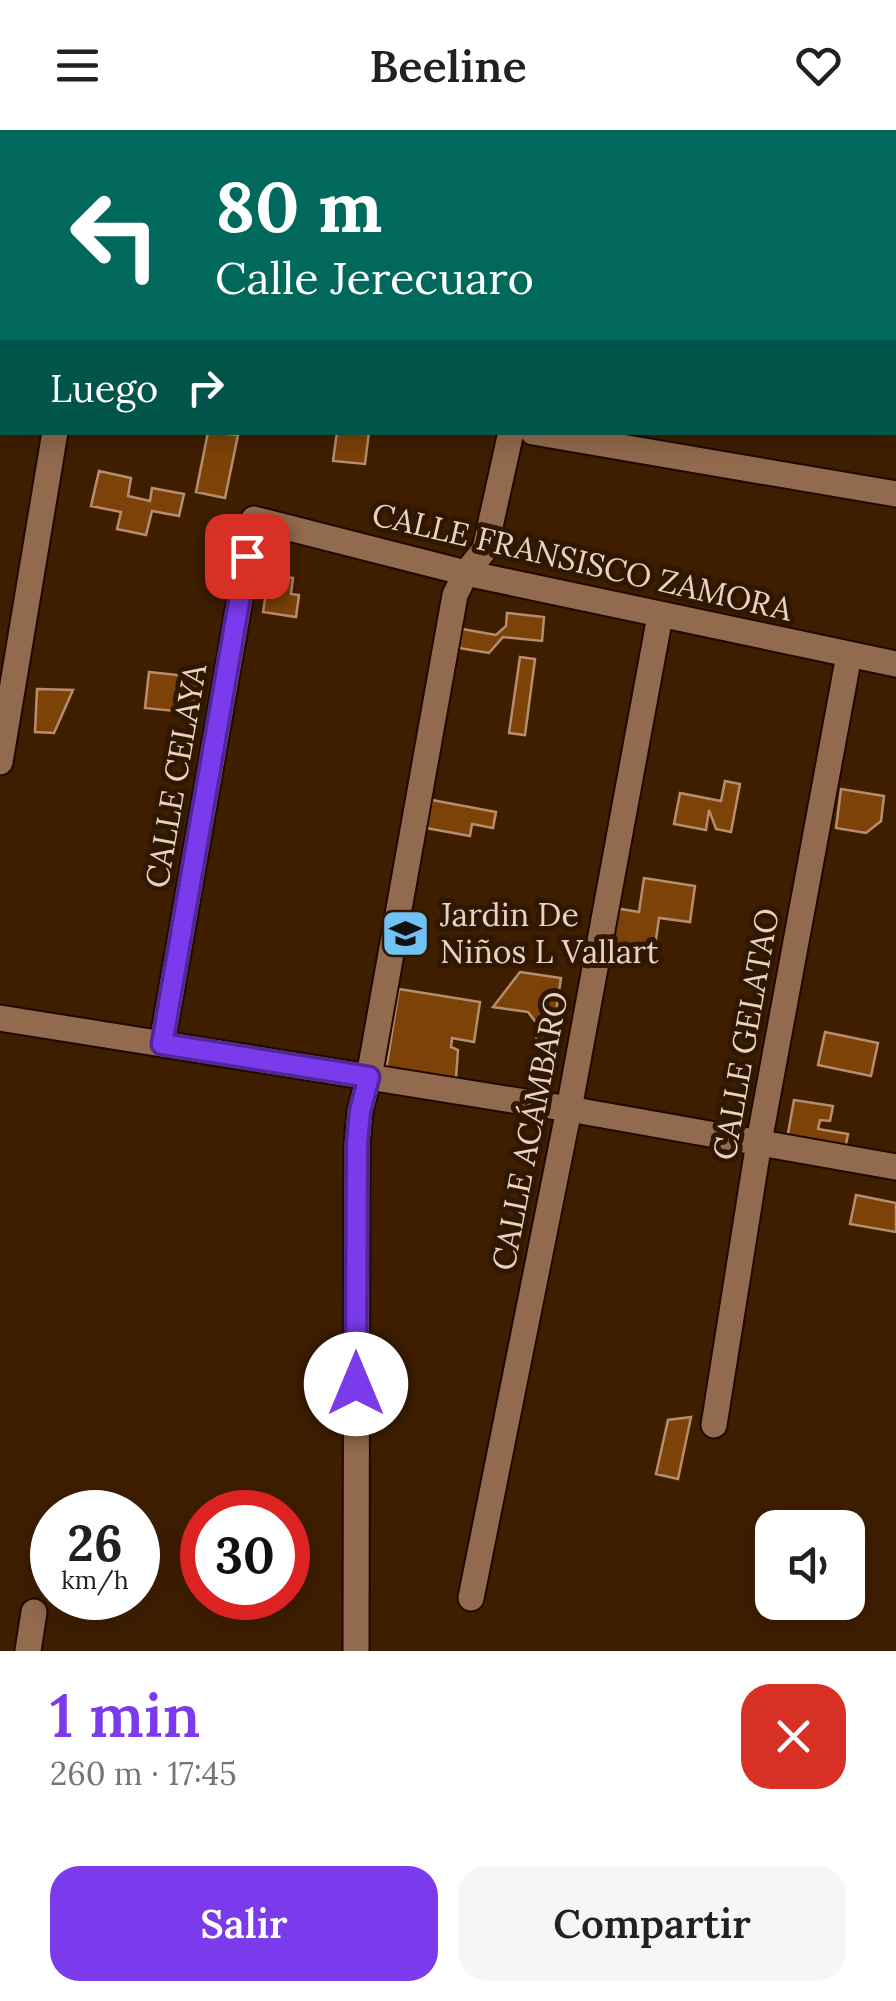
<!DOCTYPE html>
<html lang="es">
<head>
<meta charset="utf-8">
<style>
  body { margin:0; font-family:Lora,serif; background:#f6f6f6; color:#202124; height:100vh; display:flex; flex-direction:column; font-size:38px; white-space:nowrap }
  * { box-sizing:border-box; margin:0 }
  p { font-size:32px; color:#757577 }
  .icon { flex:none; width:55px; height:55px; fill:none; stroke:currentColor; stroke-width:2; stroke-linecap:round; stroke-linejoin:round }
  .map { position:relative; height:1521px; overflow:hidden }
  .drawer { display:flex; flex-direction:column; background:#fff; flex:1 }
  .drawer>* { flex:none }
  .hud { position:absolute; left:0px; top:0px; width:898px; height:305px; box-shadow:0 5px 25px #0003; background:#00695c; color:#fff; overflow:hidden }
  .fabs { position:absolute; left:755px; top:1380px; display:grid; gap:20px }
  .fabs a { display:grid; place-items:center; width:110px; height:110px; border-radius:20px; background:#fff; box-shadow:0 5px 25px #0003; font-size:50px }
  .speed { position:absolute; left:30px; top:1360px; display:flex; gap:20px; font-size:50px; font-weight:700; text-align:center }
  .speed>* { display:grid; place-content:center; width:130px; height:130px; border-radius:50%; background:#fff; box-shadow:0 5px 25px #0003; line-height:1 }
  .speed small { font-size:25px; font-weight:400 }
  .speed .limit { border:15px solid #d22; background:#fff; color:#111 }
  .pin { position:absolute; display:grid; place-items:center; width:85px; height:85px; color:#fff; margin:-42px; border-radius:20px; box-shadow:0 5px 15px #0006 }
  .me { position:absolute; width:110px; margin:-55px; rotate:0deg; stroke-linejoin:round; filter:drop-shadow(0 0 8px #0008) }
  .turn { display:flex; align-items:center; gap:35px; height:210px; padding:0 50px; font-size:45px }
  .turn .icon { width:130px; height:130px; stroke-width:2.5 }
  .turn b { display:block; font-size:70px; line-height:85px }
  .then { display:flex; align-items:center; height:95px; padding:0 50px; background:#0003; gap:20px; font-size:38px }
  .round { display:grid; place-items:center; flex:none; width:105px; height:105px; border-radius:30px; background:#f6f6f6 }
  .summary { display:flex; align-items:center; justify-content:space-between; height:170px; padding:0 50px }
  h1 { font-size:60px; font-weight:600; line-height:75px; color:#7c3aed }
  .cta { display:flex; gap:20px; margin-top:auto; padding:20px 50px }
  .cta a { flex:1; height:115px; border-radius:30px; background:#7c3aed; color:#fff; font-size:40px; font-weight:600; line-height:115px; text-align:center }
  .cta a+a { background:#f6f6f6; color:#202124 }
  header { display:flex; justify-content:space-between; align-items:center; height:130px; padding:0 50px; background:#fff; font-size:45px; font-weight:600 }
  .map>svg:first-child { display:block }
  .building { fill:#7c4208; stroke:#b78d6f; stroke-width:2.5 }
  .lines { fill:none; stroke-linecap:round; stroke-linejoin:round }
  .minor-casing { stroke:#210900; stroke-width:29 }
  .minor { stroke:#926a4d; stroke-width:25 }
  .route-casing { stroke:#51269a; stroke-width:25 }
  .route { stroke:#7c3aed; stroke-width:18 }
  .labels { text-anchor:middle; stroke-width:10; stroke-linejoin:round; paint-order:stroke }
  .street-label { font-size:32px; fill:#e9d2c2; stroke:#301702 }
  .poi-label { font-size:32px; fill:#e9d2c2; stroke:#301702; text-anchor:start }
</style>
</head>
<body>
<header><svg class="icon" aria-label="menu" viewBox="0 0 24 24"><path d="M4 6h16M4 12h16M4 18h16"/></svg>Beeline<svg class="icon" aria-label="heart" viewBox="0 0 24 24"><path d="M12 20l-8-8c-3-5 5-10 8-4 3-6 11-1 8 4z"/></svg></header>
<div class="map">
<svg width="896" height="1521" viewBox="0 0 896 1521">
  <rect width="100%" height="100%" fill="#3f1e00"/>
  <!-- building -->
  <path class="building" d="M208,302L238,305L225,368L196,362Z
    M337,302H369L365,334L333,331Z
    M99,341L131,348L128,366L150,371L152,358L184,364L179,386L152,381L146,405L117,399L121,382L91,376Z
    M269,444L293,448L291,464L299,465L296,487L263,482Z
    M507,483L544,487L542,511L503,507L489,523L459,518L462,499L496,505L506,496Z
    M520,527L535,529L525,605L509,603Z
    M149,542L197,547L194,583L145,578Z
    M37,559L73,560L54,603L35,602Z
    M725,651L740,654L731,702L716,699L709,680L706,700L674,694L680,663L721,671Z
    M841,659L884,666L881,691L866,703L836,698Z
    M432,670L496,682L493,698L472,694L470,706L426,698Z
    M644,748L695,756L690,792L659,788L654,824L609,817L615,778L639,782Z
    M520,842L561,848L551,915L536,913L538,895L528,882L493,877Z
    M399,859L480,872L474,912L452,908L451,917L458,920L456,948L386,940Z
    M825,902L878,913L871,946L818,935Z
    M794,970L833,976L830,991L820,990L818,999L848,1004L845,1019L787,1009Z
    M856,1065L896,1073V1102L850,1094Z
    M691,1287L678,1349L656,1344L668,1290Z"/>
  <g class="lines">
    <defs>
      <path id="minor" d="M105,2V0
        M558,2V0
        M895,126H896
        M0,211H2
        M895,214H896
        M533,302L896,364
        M0,632L55,302
        M0,888L569,979L896,1037
        M162,914L254,389L466,443L896,534
        M714,1295L759,1012L849,525
        M471,1468L569,979L660,486
        M28,1521L34,1482
        M356,1521L357,1015L360,981L369,947L455,465L466,443L485,419L511,302"/>
    </defs>
    <!-- minor casing -->
    <use href="#minor" class="minor-casing"/>
    <!-- minor -->
    <use href="#minor" class="minor"/>
  </g>
  <g class="lines">
    <defs>
      <path id="route" d="M247,426L162,914L369,947L360,981L357,1014L356,1254"/>
    </defs>
    <!-- route casing -->
    <use href="#route" class="route-casing"/>
    <!-- route -->
    <use href="#route" class="route"/>
  </g>
  <!-- icons -->
  <defs>
    <symbol id="school-square" viewBox="-11 -11 22 22"><rect x="-9" y="-9" width="18" height="18" rx="4" fill="#70c1f4" stroke="#301702"/><path d="M0-5L7-2L0 1L-7-2ZM-4 1L0 2.5L4 1V4Q0 6-4 4Z" fill="#111"/></symbol>
  </defs>
  <g fill-rule="evenodd">
    <use href="#school-square" x="378" y="776" width="55" height="55"/>
  </g>
  <g class="labels">
    <!-- street labels -->
    <g class="street-label">
      <text transform="translate(582 432) rotate(13)" y="11">CALLE FRANSISCO ZAMORA</text>
      <text transform="translate(176 646) rotate(-80)" y="11">CALLE CELAYA</text>
      <text transform="translate(746 904) rotate(-80)" y="11">CALLE GELATAO</text>
      <text transform="translate(530 1001) rotate(-79)" y="11">CALLE ACÁMBARO</text>
    </g>
    <!-- poi labels -->
    <g class="poi-label">
      <text x="440" y="796">Jardin De<tspan x="440" dy="37">Niños L Vallart</tspan></text>
    </g>
  </g>
</svg>
<div class="fabs">
<a><svg class="icon" aria-label="sound" viewBox="0 0 24 24"><path d="M4 9h4l5-4v14l-5-4H4zM17 9q2 3 0 6"/></svg></a>
</div>
<div class="speed"><div>26<small>km/h</small></div><div class="limit">30</div></div>
<div class="pin" style="left:247px;top:426px;background:#d93025"><svg class="icon" aria-label="arrive" viewBox="0 0 24 24"><path d="M6 21V4h12l-3 4 3 4H6"/></svg></div>
<svg class="me" style="left:356px;top:1254px" viewBox="-20 -20 40 40"><circle r="19" fill="#fff"/><path d="M0-13L10 11 0 6-10 11z" fill="#7c3aed"/></svg>
<div class="hud">
<div class="turn"><svg class="icon" aria-label="left" viewBox="0 0 24 24"><path d="M17 20v-9H6M10 6l-5 5 5 5"/></svg><div><b>80 m</b>Calle Jerecuaro</div></div>
<div class="then">Luego<svg class="icon" aria-label="right" viewBox="0 0 24 24"><path d="M7 20v-9h11M14 6l5 5-5 5"/></svg></div>
</div>
</div>
<section class="drawer">
<div class="summary"><div><h1>1 min</h1><p>260 m · 17:45</p></div><a class="round" style="background:#d93025;color:#fff"><svg class="icon" aria-label="close" viewBox="0 0 24 24"><path d="M6 6l12 12M18 6L6 18"/></svg></a></div>
<div class="cta"><a>Salir</a><a>Compartir</a></div>
</section>
</body>
</html>
